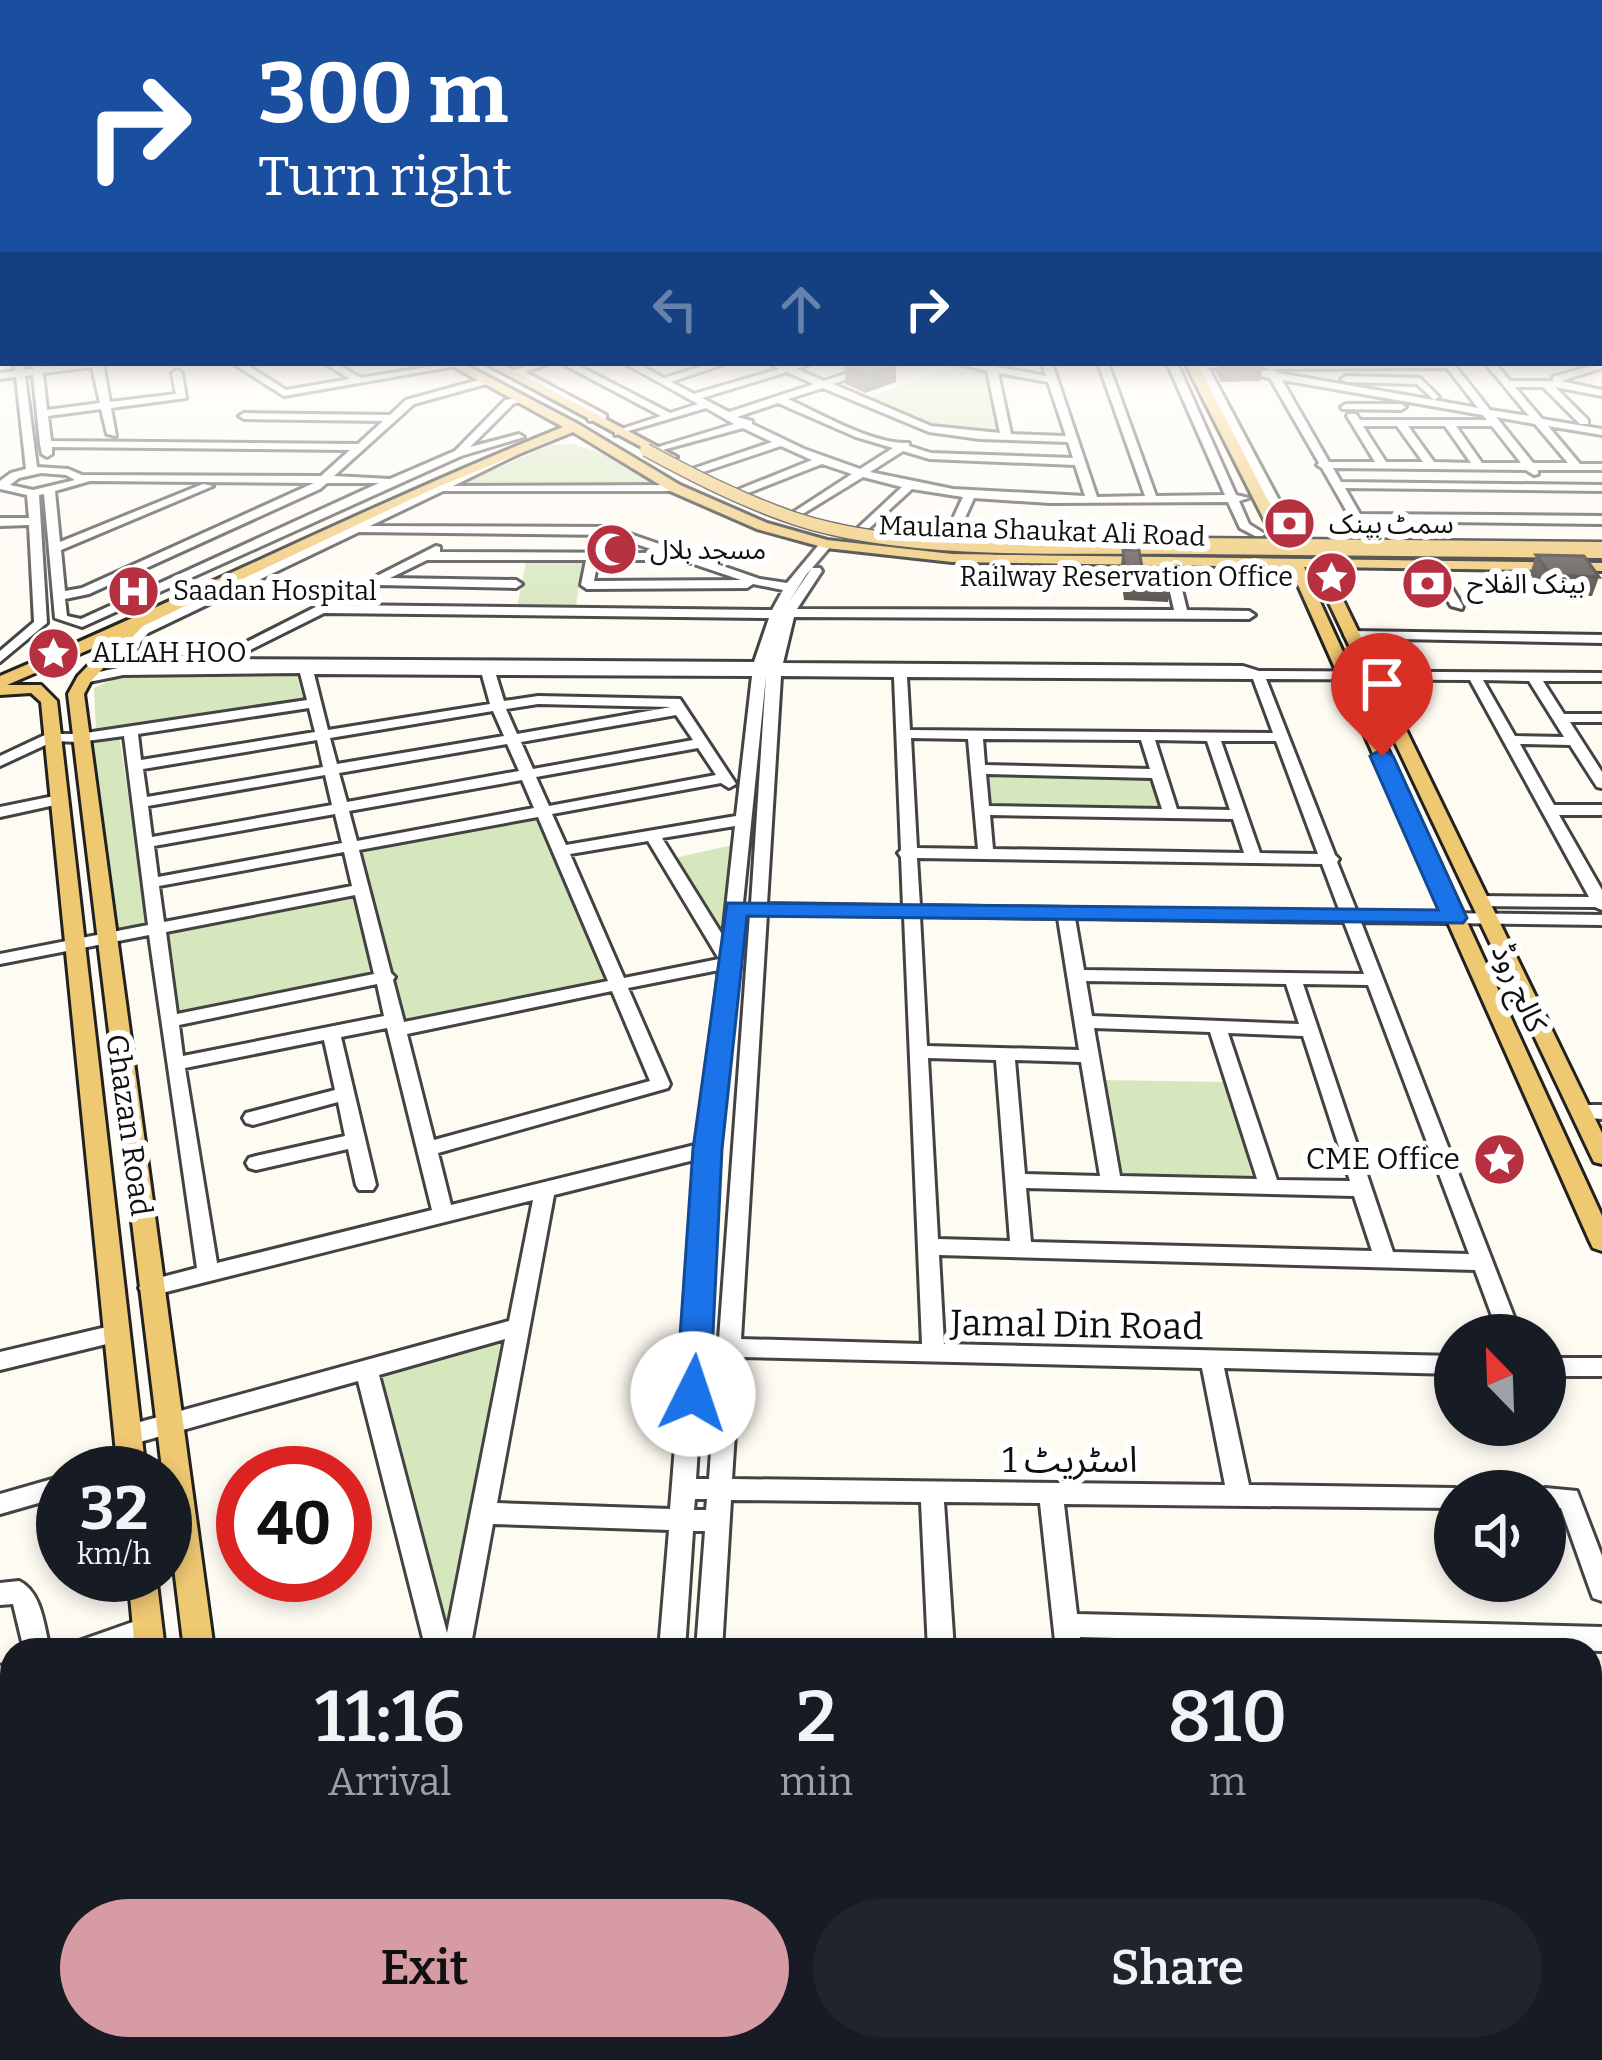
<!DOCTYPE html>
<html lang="en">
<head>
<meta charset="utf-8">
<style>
  body { margin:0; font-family:Bitter,"Noto Sans Arabic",serif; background:#20242c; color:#f1f3f6; height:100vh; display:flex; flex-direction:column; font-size:45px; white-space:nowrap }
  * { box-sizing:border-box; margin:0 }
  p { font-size:39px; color:#9ea1a6 }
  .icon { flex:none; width:66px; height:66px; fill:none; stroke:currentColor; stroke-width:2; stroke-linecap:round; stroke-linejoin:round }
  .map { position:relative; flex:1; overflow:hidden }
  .side { position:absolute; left:0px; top:1638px; width:1602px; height:423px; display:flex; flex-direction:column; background:#171b24; border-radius:36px 36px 0 0; box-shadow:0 6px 18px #0003 }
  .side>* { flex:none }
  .top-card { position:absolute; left:0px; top:0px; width:1602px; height:366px; box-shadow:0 6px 18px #0003; background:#1a4fa0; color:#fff; overflow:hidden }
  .needle { width:78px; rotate:337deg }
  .fabs { position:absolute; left:1434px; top:1314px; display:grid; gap:24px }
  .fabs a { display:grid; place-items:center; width:132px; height:132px; border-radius:50%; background:#171b24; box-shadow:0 6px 18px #0003; font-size:60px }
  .speed { position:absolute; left:36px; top:1446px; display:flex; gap:24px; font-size:60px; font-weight:700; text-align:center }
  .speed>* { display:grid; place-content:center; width:156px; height:156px; border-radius:50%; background:#171b24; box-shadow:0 6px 18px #0003; line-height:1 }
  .speed small { font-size:30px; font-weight:400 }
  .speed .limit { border:18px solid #d22; background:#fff; color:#111 }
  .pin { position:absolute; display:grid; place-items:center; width:102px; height:102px; color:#fff; margin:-123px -51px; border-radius:50% 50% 50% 0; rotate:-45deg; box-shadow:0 0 12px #0007 }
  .pin .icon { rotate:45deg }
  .me { position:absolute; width:132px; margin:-66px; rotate:4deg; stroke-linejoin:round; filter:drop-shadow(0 0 9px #0008) }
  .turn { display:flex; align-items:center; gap:42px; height:252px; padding:0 60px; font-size:54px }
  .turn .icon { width:156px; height:156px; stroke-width:2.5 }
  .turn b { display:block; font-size:84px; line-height:102px }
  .lanes { display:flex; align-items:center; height:114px; padding:0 60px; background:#0003; justify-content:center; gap:60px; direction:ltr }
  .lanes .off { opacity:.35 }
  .eta { display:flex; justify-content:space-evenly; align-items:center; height:204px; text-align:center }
  .eta b { font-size:72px; font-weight:600; line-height:84px }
  .cta { display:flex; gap:24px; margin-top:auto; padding:24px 60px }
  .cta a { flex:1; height:138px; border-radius:72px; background:#d79ba4; color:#111; font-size:48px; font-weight:600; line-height:138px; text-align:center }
  .cta a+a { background:#20242c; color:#f1f3f6 }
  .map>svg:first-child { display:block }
  .green { fill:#d6e7be }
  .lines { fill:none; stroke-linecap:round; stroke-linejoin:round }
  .minor-casing { stroke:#434343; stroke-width:6 }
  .major-casing { stroke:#212121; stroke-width:6 }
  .minor { fill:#fff; fill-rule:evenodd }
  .major { fill:#efc872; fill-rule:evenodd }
  .major-bridge-far1-casing { stroke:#212121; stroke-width:15; stroke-linecap:butt }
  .major-bridge-casing { stroke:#212121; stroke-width:21; stroke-linecap:butt }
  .major-bridge-far1 { stroke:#efc872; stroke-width:12 }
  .major-bridge { stroke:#efc872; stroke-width:16 }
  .wall { fill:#4c4542 }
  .shaded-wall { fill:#3e3836 }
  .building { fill:#58504d; stroke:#3e3836; stroke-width:3 }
  .route { fill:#1a73e8; stroke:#114b97; stroke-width:3 }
  .labels { text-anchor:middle; stroke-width:12; stroke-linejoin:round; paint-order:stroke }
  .far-poi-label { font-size:27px; fill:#101010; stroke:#fff; text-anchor:start }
  .far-street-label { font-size:27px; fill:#101010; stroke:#fff }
  .street-label { font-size:30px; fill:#101010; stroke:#fff }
  .poi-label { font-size:30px; fill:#101010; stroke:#fff; text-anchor:end }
  .near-street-label { font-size:36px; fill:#101010; stroke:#fff }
</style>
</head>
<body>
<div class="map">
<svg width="1602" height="2060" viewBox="0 0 1602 2060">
  <rect width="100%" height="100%" fill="#fefbf3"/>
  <!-- green -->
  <path class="green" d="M957,365L983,370L998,434L926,425L865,399Z
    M573,444L611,456L659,488L458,485L550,445Z
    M583,560L576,606L517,607L526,561Z
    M125,674L297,675L304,702L96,730L94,688Z
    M119,735L148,926L112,934L94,850L91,740Z
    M984,773L1154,776L1160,810L989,808Z
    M538,818L606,980L405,1019L361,850Z
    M732,845L725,945L675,858Z
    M356,895L379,974L173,1015L162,932Z
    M1100,1080L1229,1082L1252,1178L1115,1176Z
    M504,1340L448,1647L376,1374Z
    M1077,1641L1393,1643L1378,1650H1079Z"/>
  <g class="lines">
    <defs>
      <path id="minor" d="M1599,348H1602V354H1599Z
        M1602,362V368L1561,381L1602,390V396L1555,387L1588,420V424H1580L1543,387H1515L1542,419L1602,429V435L1548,426L1580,464H1602V470H1538V474L1534,475L1526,470L1333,468L1341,482L1602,485V491L1345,488L1360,514L1602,516V524L1364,521L1378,545L1372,549L1366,545L1322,468L1317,465L1319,463L1270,378L1208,367L1282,506L1274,525H1266L1270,506L1196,363H1218L1267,371L1272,369L1278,373L1434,400L1417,384L1346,382L1341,379L1346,376L1420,378L1439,397L1434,400L1478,408L1447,368L1268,369L1263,366L1268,363H1453L1490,410L1529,416L1485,363H1495L1510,381H1553V377ZM1282,380L1483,415L1487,420H1360L1356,414H1348L1347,416L1375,462H1329ZM1496,417L1535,424L1568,463H1533ZM1363,426H1397L1423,462H1386ZM1408,426H1445L1471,463L1434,462ZM1456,426H1492L1521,463H1482Z
        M14,363H24L25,370L33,369L32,363H42V367L103,363L110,402L176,394L172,373L177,370L182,373L186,398L111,408L116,436L107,434L101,409L48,416L51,441L358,444L383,421L244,419L239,416L244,413L390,415L406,400L486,378L491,381L490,383L414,404L334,476L390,479L455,451L505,400L523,397V401L513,404L470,447L519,434L524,437L461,456L82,627L55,618L44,494L39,495L47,623L0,662V651L34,622L29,525L0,526V518H29L27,495L0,489V481L11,473L26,469L16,377L0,379V373L15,371ZM92,367L100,403L47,410L43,373ZM33,375L40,444L42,454L47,457L52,454V447L350,450L321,476L82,475L68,469L37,467L25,376ZM41,473L66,475L75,480L33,490L10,485L19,478ZM90,481L314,483L82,588L65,591L61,550L213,486L203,484L60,542L55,491ZM327,483H379L81,619L67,616L65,599L89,594L320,489Z
        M232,363H244L286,390L350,379L324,363H336L361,378L451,363L462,365L284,396Z
        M535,363H551L525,372L606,415V419L589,421L588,419L592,416L508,372Z
        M561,363H573L670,413L698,404L624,363H636L664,378L712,363H727L671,382L694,394L779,369L769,363L788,366L812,363L797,369L824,381L877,363H892L833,384L931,426L1000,433L987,371L956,363H977L1046,376L1042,363H1052L1097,497L1145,496L1098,363H1108L1156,496L1225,495L1167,363H1177L1236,495L1249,498L1239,501L1249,524L1265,534L1259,538L1240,528L1228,502L1050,503L974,498L955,540L949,544L943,540L963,497L912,489L863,534L857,530L859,527L902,487L863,477L796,518L790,515L792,513L852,474L822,464L743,495H735V491L812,460L781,446L700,473H692V469L772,442L743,428L655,452V448L734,424L706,408L615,435V431L661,416ZM787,372L814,384L729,412L702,398ZM998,373L1048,382L1066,436L1011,434ZM823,388L929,432L980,439L1068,442L1073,458L931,453L909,446V443C874,445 821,414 788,399ZM778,403L856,437L893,448L860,469L804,449L752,424V421L737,417ZM903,451L930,459L1075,465L1085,496L953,489L870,472Z
        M1346,404H1401L1406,407L1401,410L1342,409L1341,407Z
        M525,444L529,445V449L453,486L675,485L681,488L675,491H443L370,526L610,527L760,579L787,583L822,541H830V547L806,575L790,600L788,603L812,568H820L822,571L797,609L1174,610L1163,561L1169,557L1175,561L1187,610L1249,611L1255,615L1249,619L794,617L783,663L1243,666L1259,671L1602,673V681H1543L1564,714H1602V722H1570L1602,772V788L1597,787L1570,745L1520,744L1554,805H1602V815H1559L1602,890V910L1595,907L1479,906L1471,901L1479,896L1589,897L1470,680L1266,679L1335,855L1339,859L1337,862L1357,912L1602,915V925L1361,922L1521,1335H1499L1475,1270L939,1255L944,1344L1455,1356V1374L1224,1368L1249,1485L1455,1488L1464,1491H1455V1508L1064,1504L1077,1614L1602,1627V1651L1080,1637L1082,1650H1056L1040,1503L944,1502L954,1650H928L921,1502L731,1500L722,1650H696L705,1531H693L685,1650H659L669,1530L493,1524L470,1650H426L358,1381L129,1445L121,1442L117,1435L121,1428L129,1425L509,1321L533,1200L150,1296L143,1294L139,1288L143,1282L197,1268L149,935L0,964V954L148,925L124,736L79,742L54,741L0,766V756L47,734H79L307,700L300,673L123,675L84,683L77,679L79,676L123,667L162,666C141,666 124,663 107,651L114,647L121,649L138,627ZM359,532L609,535L663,553L440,552V547L436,546L215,658H144L132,653L148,633ZM427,560H586L581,585L587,589L747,588L753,584L783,590L772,610L338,605L377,585L516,588L522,584L516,580L390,578ZM598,560H682L741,580L594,581ZM324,613L769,618L754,662L232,659ZM314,674L482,675L490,704L328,730ZM496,675L752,676L736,816L566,845L552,814L721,783L729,788L736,784L680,699L538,696L504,701ZM766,676L751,904L744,909L750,914L719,1339L705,1338L718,1149ZM781,676L894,677L901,850L898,853L901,857L903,906L767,904ZM907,677L1253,679L1273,733L910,730ZM1483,680L1529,681L1564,737L1515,736ZM538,704L671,707L517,734L506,709ZM309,708L315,732L141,760L138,734ZM493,711L504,736L337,764L330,738ZM676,715L693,740L533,769L521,742ZM911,738L968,739L978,849L917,848ZM983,739L1141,740L1150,769L985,765ZM317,740L323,767L147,797L143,769ZM1155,740L1207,741L1230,810L1177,809ZM1221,741H1276L1318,854L1260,853ZM507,744L519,771L347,802L339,773ZM698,748L716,775L549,806L536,777ZM986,774L1152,778L1162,809L989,806ZM325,775L332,805L152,837L148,806ZM522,780L534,808L357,841L349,811ZM335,814L342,843L158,877L154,846ZM990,815L1233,819L1244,853L993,849ZM538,817L608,981L404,1022L393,980L395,977L391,973L359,850ZM735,826L723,936L662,838ZM648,841L719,959L624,978L570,854ZM344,852L352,886L164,922L159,886ZM917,858L1322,864L1340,912L920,906ZM355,895L374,974L177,1014L166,932ZM767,914L904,916L922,1344L741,1339ZM920,916L1058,918L1079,1050L927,1046ZM1075,918L1344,922L1364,974L1084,970ZM719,970L699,1144L451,1205L438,1153L668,1088L670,1084L628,988ZM1086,981L1286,984L1299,1024L1092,1016ZM377,984L384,1016L183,1056L179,1025ZM1303,984L1368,985L1469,1254L1393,1252ZM612,991L650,1081L434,1140L407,1034ZM387,1028L432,1210L217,1263L185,1068L324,1040L335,1090L246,1113L243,1118L246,1123L253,1125L338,1102L345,1136L256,1156L249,1158L246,1163L249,1168L256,1170L348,1149L356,1185L359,1190H373L376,1185L341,1037ZM1094,1028L1210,1032L1257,1179L1120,1176ZM1228,1033L1303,1036L1350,1181L1277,1180ZM928,1058L996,1060L1010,1241L938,1239ZM1015,1060L1081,1062L1100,1176L1025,1174ZM698,1159L670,1509L497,1503L554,1195ZM1026,1188L1354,1196L1372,1251L1031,1242ZM505,1339L447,1633L379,1375ZM704,1356H718L709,1479H696ZM740,1357L1202,1368L1225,1485L732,1479ZM695,1499H707L706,1510H694Z
        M1431,560L1437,564L1463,606L1462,609L1451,606L1425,564Z
        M1351,631L1602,635V643L1346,638L1344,635Z
        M59,795L67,800L64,803L0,817V807Z
        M1582,1105H1602V1119L1575,1117L1572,1112Z
        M115,1325L123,1328L126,1334L123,1340L0,1370V1352Z
        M1545,1358H1602V1376H1545Z
        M63,1476V1496L0,1514V1494Z
        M1545,1488L1577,1491L1602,1556V1601L1593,1598L1590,1590L1561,1508H1545V1491H1536Z
        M19,1581C42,1592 44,1626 50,1650H24L13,1604L0,1605V1583Z
        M147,1617L156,1621L160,1629L156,1637L120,1650H72L76,1642Z
        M12,1662V1686L0,1690V1666Z
        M12,1771V1799L0,1803V1775Z
        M1602,1822V1850L1590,1855V1827Z
        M1590,1874L1600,1878L1602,1882V1938L1592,1933L1590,1929Z
        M12,1895V1923L0,1927V1899Z
        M83,2049H135L130,2060H79Z
        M368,2049H398L396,2060H366Z
        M561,2049H619L614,2060H557Z
        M629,2049H659L658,2060H628Z
        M668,2049H698V2060H668Z
        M947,2049H977L978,2060H948Z
        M1092,2049H1122L1123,2060H1093Z
        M1477,2049H1507L1510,2060H1480Z"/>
      <path id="major" d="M447,363H462L578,424L680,485L767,523L827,540L952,554L1602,563V571L1327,567L1602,1133V1164L1594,1162L1591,1156L1312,567H1304L1602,1216V1251L1593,1248L1590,1242L1290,567L952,562L826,548L757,529L670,491L573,432L435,488L143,626L91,681L84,694L214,1650H184L68,694L78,676L114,639L7,685H41L57,701L146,1473H118L41,702L31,693L0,695V676C189,596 373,503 563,427Z
        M485,363H500L677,457L666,460Z
        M1185,363H1197L1291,545L1289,548L1277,545Z
        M128,1575H156L165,1650H135Z
        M180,2049H216L218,2060H182Z
        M240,2049H276L278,2060H242Z"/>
    </defs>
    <!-- minor casing -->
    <use href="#minor" class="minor-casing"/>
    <!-- major casing -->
    <use href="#major" class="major-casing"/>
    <!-- minor -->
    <use href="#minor" class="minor"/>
    <!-- major -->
    <use href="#major" class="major"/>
    <defs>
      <path id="major-bridge-far1" d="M646,450C694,476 743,501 796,519C914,558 1106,546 1233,547"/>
      <path id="major-bridge" d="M993,544L1602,550"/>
    </defs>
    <!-- major-bridge-far1 casing -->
    <use href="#major-bridge-far1" class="major-bridge-far1-casing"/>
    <!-- major-bridge casing -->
    <use href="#major-bridge" class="major-bridge-casing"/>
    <!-- major-bridge-far1 -->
    <use href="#major-bridge-far1" class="major-bridge-far1"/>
    <!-- major-bridge -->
    <use href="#major-bridge" class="major-bridge"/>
  </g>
  <!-- wall -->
  <path class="wall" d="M1218,363L1263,364L1260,381L1221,382L1216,373Z
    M896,365V382L865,393L845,384L846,368Z
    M1123,550L1142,567L1171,583L1168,602L1124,600L1120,569Z
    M1536,555L1599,577L1592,596L1545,595L1530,574Z"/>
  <!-- shaded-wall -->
  <path class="shaded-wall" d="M896,365V382L865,393V376Z"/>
  <!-- building -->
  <path class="building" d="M859,363H890L896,365L865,376L846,368Z
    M1223,363H1256L1263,364L1224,365Z
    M1123,550H1139L1142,567L1167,568L1171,583L1126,581Z
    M1536,555L1584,556L1599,577L1551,575Z"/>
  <!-- sky -->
  <linearGradient id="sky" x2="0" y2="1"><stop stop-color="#96c6ec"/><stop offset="0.54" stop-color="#fffdfa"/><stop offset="1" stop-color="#fffdfa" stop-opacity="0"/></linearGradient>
  <rect width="1602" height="630" fill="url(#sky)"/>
  <!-- route -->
  <path class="route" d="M1382,749L1393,756L1467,918L1463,923L747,916L722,1149L710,1394L705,1404L693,1408L681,1404L676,1394L693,1149L727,903L1438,910L1370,756Z"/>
  <!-- icons -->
  <defs>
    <symbol id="bank-disc" viewBox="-11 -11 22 22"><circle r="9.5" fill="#b73040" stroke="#fff"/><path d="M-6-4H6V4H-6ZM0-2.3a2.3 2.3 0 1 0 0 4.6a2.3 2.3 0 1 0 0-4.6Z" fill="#fff"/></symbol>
    <symbol id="mosque-disc" viewBox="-11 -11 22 22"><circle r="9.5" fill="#b73040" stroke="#fff"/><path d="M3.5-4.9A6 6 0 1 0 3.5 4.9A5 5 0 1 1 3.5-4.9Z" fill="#fff"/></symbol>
    <symbol id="sight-disc" viewBox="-11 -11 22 22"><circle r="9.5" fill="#b73040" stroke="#fff"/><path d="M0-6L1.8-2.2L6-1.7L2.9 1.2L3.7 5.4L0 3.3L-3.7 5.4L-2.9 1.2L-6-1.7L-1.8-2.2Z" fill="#fff"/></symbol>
    <symbol id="hospital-disc" viewBox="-11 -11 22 22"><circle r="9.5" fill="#b73040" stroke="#fff"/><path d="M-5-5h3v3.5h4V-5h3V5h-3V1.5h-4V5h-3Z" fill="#fff"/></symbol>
  </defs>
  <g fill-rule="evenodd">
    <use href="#bank-disc" x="1260" y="494" width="59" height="59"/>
    <use href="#mosque-disc" x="582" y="520" width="59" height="59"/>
    <use href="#sight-disc" x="1302" y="548" width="59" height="59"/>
    <use href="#bank-disc" x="1398" y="554" width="59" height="59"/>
    <use href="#hospital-disc" x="104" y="562" width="59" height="59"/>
    <use href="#sight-disc" x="24" y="624" width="59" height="59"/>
    <use href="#sight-disc" x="1470" y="1130" width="59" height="59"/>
  </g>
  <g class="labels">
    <!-- far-poi labels -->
    <g class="far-poi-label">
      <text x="1329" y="533">سمٹ بینک</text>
      <text x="650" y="559">مسجد بلال</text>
      <text x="1293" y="586" text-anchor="end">Railway Reservation Office</text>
      <text x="1467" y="593">بینک الفلاح</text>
      <text x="173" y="600">Saadan Hospital</text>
      <text x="92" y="662">ALLAH HOO</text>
    </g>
    <!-- far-street labels -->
    <g class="far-street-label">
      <text transform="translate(1042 531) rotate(2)" y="9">Maulana Shaukat Ali Road</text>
    </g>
    <!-- street labels -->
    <g class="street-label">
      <text transform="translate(1519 988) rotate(66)" y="10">کالج روڈ</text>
      <text transform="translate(129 1125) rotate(82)" y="10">Ghazan Road</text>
    </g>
    <!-- poi labels -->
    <g class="poi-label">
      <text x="1460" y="1169">CME Office</text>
    </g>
    <!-- near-street labels -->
    <g class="near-street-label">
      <text transform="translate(1077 1324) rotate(1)" y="13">Jamal Din Road</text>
      <text x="1070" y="1472">اسٹریٹ 1</text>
    </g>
  </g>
</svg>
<div class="fabs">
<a><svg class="needle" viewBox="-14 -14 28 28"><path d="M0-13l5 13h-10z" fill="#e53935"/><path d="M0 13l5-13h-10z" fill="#9ea1a6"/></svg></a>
<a><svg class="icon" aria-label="sound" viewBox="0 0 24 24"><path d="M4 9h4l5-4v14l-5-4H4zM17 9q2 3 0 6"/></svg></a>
</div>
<div class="speed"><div>32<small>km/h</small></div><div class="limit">40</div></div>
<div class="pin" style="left:1382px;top:756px;background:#d93025"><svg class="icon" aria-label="arrive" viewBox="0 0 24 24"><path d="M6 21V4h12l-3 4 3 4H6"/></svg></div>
<svg class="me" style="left:693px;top:1394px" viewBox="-20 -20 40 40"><circle r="19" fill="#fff"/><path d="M0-13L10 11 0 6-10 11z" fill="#1a73e8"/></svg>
<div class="top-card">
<div class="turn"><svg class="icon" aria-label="right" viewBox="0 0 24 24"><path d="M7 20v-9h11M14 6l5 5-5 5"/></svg><div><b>300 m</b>Turn right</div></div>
<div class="lanes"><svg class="icon off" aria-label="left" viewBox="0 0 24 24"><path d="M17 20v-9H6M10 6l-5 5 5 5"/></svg><svg class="icon off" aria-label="ahead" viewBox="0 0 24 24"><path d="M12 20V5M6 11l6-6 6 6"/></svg><svg class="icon" aria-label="right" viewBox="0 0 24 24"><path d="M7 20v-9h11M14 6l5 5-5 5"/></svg></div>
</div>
<section class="side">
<div class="eta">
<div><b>11:16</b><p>Arrival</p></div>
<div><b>2</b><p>min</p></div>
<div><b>810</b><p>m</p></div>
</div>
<div class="cta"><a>Exit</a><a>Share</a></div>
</section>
</div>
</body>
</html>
